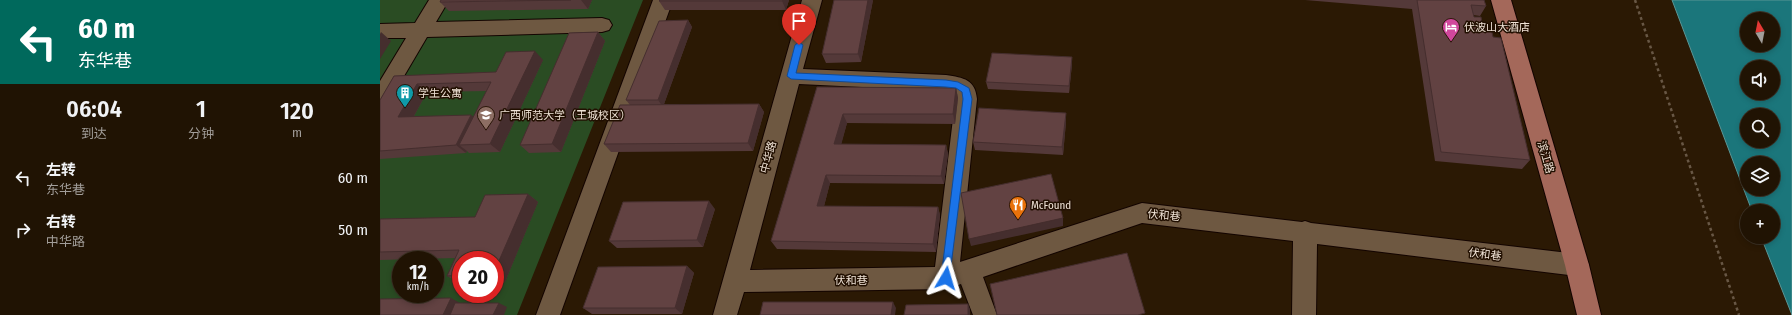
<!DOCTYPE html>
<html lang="zh">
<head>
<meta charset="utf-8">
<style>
  body { margin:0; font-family:"Fira Sans Condensed","Noto Sans SC",sans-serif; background:#281c0d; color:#f1f3f6; height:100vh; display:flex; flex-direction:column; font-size:15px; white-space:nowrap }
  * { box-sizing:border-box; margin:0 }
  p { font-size:13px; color:#a29e9a }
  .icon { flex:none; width:22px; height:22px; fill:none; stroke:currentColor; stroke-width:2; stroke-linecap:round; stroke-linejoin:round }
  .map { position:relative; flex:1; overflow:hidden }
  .side { display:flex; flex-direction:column; background:#201303; width:380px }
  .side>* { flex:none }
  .banner { background:#00695c; color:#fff; overflow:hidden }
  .needle { width:26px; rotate:350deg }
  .tools { position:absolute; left:1360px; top:12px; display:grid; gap:8px }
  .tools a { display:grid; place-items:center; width:40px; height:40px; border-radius:50%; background:#201303; box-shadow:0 2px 6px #0003,0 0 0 1px #3d3225; font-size:20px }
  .speed { position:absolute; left:12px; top:251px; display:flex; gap:8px; font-size:20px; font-weight:700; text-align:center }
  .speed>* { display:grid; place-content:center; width:52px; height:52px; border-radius:50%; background:#201303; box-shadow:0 2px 6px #0003,0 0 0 1px #3d3225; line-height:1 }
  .speed small { font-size:10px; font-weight:400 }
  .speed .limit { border:6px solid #d22; background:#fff; color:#111 }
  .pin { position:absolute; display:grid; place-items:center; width:34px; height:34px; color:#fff; margin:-41px -17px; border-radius:50% 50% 50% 0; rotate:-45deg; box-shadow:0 0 4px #0007 }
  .pin .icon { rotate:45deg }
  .me { position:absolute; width:44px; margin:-22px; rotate:7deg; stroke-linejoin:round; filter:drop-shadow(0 0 3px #0008) }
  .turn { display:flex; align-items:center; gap:14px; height:84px; padding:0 12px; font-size:18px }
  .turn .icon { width:52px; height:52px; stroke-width:2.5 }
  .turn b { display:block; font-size:28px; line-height:34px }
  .eta { display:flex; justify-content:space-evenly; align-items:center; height:68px; text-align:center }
  .eta b { font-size:24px; font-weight:600; line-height:28px }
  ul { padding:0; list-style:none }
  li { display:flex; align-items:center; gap:12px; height:52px; padding:0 12px }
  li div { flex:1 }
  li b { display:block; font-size:15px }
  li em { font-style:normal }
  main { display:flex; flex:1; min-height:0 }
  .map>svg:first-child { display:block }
  .green { fill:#2a4c23; fill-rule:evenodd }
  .water { fill:#1b767b; stroke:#5b9696; fill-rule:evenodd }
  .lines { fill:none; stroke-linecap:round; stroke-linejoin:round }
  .minor-casing { stroke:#130400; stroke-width:2 }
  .major-casing { stroke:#130400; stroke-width:2 }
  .path { stroke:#685745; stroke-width:2.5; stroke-dasharray:3 3; stroke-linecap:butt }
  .minor { fill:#6e5841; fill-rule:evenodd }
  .major { fill:#a4685a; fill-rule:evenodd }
  .wall { fill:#543939; fill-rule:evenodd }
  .shaded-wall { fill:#452e2e }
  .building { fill:#624242; stroke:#452e2e }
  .route { fill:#1a73e8; stroke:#114b97 }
  .labels { text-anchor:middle; stroke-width:3; stroke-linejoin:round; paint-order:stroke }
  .poi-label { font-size:11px; fill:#efe2d5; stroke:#210f00; text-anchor:start }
  .street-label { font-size:11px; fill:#efe2d5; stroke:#210f00 }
</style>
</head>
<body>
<main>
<section class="side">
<div class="banner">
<div class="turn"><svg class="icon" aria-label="left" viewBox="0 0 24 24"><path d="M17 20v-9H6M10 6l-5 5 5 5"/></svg><div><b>60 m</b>东华巷</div></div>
</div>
<div class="eta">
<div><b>06:04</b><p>到达</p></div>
<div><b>1</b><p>分钟</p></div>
<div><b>120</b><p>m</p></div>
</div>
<ul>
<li><svg class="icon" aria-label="left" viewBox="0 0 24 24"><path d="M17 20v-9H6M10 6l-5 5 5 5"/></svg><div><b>左转</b><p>东华巷</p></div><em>60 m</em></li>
<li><svg class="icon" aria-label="right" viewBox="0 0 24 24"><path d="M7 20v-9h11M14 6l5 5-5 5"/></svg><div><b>右转</b><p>中华路</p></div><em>50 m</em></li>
</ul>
</section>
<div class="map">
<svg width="1412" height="315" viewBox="0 0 1412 315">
  <rect width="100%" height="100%" fill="#2b1904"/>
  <!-- green -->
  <path class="green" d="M0,0H263L137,315H0ZM21,260H55V294H21ZM81,260H115V294H81Z"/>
  <!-- water -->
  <path class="water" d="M1292,0H1412V315L1381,237H1393V211H1372ZM1367,19H1393V45H1367ZM1367,67H1393V93H1367ZM1367,115H1393V141H1367ZM1367,163H1393V189H1367Z"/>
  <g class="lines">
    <defs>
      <path id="minor" d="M49,0H69L56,22L222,18L229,20L232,25L229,30L222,32L47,37L7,105L0,107V81L26,38H0V24L35,23Z
        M273,0H293L180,315H156Z
        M422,0H442L423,69L566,75C584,78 595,79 597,99L580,262L762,203L922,222L925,221L931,223L1197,254L1205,257L1209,265L1205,273L1197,276L937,244L936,315H912L913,241L762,223L603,277L617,315H593L581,284L566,289L364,292L357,315H333ZM419,84L566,91L576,94L555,267L370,270Z"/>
      <path id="major" d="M1111,0H1131L1209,265L1221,315H1197L1185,265Z"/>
    </defs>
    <!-- minor casing -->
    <use href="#minor" class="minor-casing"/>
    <!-- major casing -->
    <use href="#major" class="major-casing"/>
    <!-- path -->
    <path class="path" d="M1255,0L1359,315"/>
    <!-- minor -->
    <use href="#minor" class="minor"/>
    <!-- major -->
    <use href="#major" class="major"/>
  </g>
  <!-- wall -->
  <path class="wall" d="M61,0H212L208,9L69,11L60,2Z
    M409,0L406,10H285L279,1Z
    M493,0L481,62L446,63L442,54Z
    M925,0H1104L1106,6L1100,16L1093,15L1094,17L1103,28L1113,37L1150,160L1142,169L1055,161L1032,9Z
    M308,20L312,27L284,104H379L384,112L373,151L231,152L224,144L250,105L246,100Z
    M218,32L225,41L181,152L149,153L140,145Z
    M163,60L120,152L89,153L87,151L86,153L0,159V100L14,76L116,72ZM107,91L94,117L34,116L47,92Z
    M692,64L689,93L608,89L606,82Z
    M437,87L576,88L578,98L575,124L467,123L461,144L566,145L568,154L564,184L450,183L444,206L558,207L560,215L556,252L397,249L391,241Z
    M686,113V122L683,155L595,150L593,142Z
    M148,194L158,202L125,282H115V260H81V283H79L67,276L75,258L0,260V219L95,217Z
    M335,209L323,247L237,248L229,241Z
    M307,266L314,273L302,314H212L203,308Z"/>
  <!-- shaded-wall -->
  <path class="shaded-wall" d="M201,0H212L208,9Z
    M403,0H409L406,10L402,1Z
    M488,0H493L481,62L478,54Z
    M308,20L312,27L283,107L278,100Z
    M1,32L11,41L0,59V34Z
    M218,32L225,41L181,152L172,144Z
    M155,51L163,60L120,152L110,144Z
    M692,57V64L689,93V86Z
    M37,84L47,92L29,125L18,117Z
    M576,88L578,98L575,124L573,114Z
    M379,104L384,112L373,151L368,143Z
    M686,113V122L683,155L682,147Z
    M463,114L467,123L459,153L454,144Z
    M91,115L101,123L79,145L87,151L86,153L76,145Z
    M566,145L568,154L564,184L561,176Z
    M446,175L450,183L442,214L437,206Z
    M148,194L158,202L125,282L115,276V270Z
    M329,201L335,209L323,247L317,240Z
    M558,207L560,215L556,252L553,244Z
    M683,218V226L591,246L589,239Z
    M307,266L314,273L302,314L295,308Z
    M71,298L80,303L74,315H63Z
    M513,302L516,308L515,315H511Z
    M119,303L127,307L124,315H113Z
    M588,304L590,309V315H588Z"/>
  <!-- building -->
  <path class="building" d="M61,0H191L60,2Z
    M280,0H403L402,1H279Z
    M454,0H488L478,54H442Z
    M1037,0H1104L1106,6L1091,5L1094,17H1101L1103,28H1111L1113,37L1121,38L1150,160L1061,152Z
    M308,20L278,100H246L279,21Z
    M218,32L172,144L140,145L189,33Z
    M155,51L110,144L79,145L111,82L37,84L18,117L91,115L76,145L0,151V100L14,76L116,72L126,52Z
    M612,53L692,57L689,86L606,82Z
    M437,87L576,88L573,114H463L454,144L566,145L561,176L446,175L437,206L558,207L553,244L391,241Z
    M379,104L368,143L224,144L240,105Z
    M599,108L686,113L682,147L593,142Z
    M671,174L683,218L589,239L581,193Z
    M148,194L115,270V260H81V275L67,276L79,250L0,252V219L95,217L105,195Z
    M329,201L317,240L229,241L243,202Z
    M747,253L765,313L758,315H617L610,284Z
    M307,266L295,308H203L218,267Z
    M71,298L63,315H0V299Z
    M383,302H513L511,315H380Z
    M75,303H119L113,315H70Z
    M588,304V315H524L526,305Z"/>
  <!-- route -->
  <path class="route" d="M419,42L423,45L416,73L566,80L578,82L589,88L592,99L569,282L566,283L562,282L561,278L583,99L582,92L576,88L566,87L411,79L407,76L415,45Z"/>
  <!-- icons -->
  <defs>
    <symbol id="hotel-pin" viewBox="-11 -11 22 30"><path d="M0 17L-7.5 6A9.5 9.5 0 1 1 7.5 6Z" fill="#d1479c" stroke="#210f00"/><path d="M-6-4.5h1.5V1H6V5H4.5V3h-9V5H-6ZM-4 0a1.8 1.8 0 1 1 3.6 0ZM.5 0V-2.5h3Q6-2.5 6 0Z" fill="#fff"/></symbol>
    <symbol id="building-pin" viewBox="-11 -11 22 30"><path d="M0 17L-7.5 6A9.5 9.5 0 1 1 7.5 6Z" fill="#0f9aa8" stroke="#210f00"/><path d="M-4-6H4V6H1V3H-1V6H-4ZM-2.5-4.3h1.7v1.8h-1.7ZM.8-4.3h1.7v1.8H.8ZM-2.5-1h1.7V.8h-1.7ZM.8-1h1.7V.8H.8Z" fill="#fff"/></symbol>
    <symbol id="university-pin" viewBox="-11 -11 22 30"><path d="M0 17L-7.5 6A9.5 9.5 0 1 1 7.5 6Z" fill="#8d6e63" stroke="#210f00"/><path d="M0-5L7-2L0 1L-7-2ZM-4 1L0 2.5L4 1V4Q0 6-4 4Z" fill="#fff"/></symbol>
    <symbol id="restaurant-pin" viewBox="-11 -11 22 30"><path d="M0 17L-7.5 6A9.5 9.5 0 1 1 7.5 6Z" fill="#e8710a" stroke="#210f00"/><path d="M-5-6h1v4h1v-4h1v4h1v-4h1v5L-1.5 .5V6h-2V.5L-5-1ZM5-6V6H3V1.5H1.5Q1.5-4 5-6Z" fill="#fff"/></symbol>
  </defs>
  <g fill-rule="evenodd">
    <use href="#hotel-pin" x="1061" y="17" width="20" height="27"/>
    <use href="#building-pin" x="15" y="83" width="20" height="27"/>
    <use href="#university-pin" x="96" y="105" width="20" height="27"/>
    <use href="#restaurant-pin" x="628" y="195" width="20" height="27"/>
  </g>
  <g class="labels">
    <!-- poi labels -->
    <g class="poi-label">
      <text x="1084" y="31">伏波山大酒店</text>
      <text x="38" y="97">学生公寓</text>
      <text x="119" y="119">广西师范大学（王城校区）</text>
      <text x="651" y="209">McFound</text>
    </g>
    <!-- street labels -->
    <g class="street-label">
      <text transform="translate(388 157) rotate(-75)" y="4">中华路</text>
      <text transform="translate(1166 157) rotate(74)" y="4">滨江路</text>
      <text transform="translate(784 215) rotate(5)" y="4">伏和巷</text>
      <text transform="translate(1105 254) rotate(7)" y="4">伏和巷</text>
      <text x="471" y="284">伏和巷</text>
    </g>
  </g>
</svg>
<div class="tools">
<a><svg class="needle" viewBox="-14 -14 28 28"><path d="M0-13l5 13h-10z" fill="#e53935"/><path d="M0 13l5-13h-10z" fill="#a29e9a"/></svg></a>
<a><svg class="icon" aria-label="sound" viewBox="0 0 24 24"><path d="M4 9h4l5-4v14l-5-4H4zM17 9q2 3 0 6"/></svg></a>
<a><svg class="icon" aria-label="search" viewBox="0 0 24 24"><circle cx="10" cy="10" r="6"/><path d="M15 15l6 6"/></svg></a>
<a><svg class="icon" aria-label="layers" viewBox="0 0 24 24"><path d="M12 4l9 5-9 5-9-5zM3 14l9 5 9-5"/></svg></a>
<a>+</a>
</div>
<div class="speed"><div>12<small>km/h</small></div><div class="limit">20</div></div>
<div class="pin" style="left:419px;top:45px;background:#d93025"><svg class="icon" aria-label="arrive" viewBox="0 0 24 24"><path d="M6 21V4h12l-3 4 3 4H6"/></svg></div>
<svg class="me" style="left:566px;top:278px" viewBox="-20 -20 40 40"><path d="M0-17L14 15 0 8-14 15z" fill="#1a73e8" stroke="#fff" stroke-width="4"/></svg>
</div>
</main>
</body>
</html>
